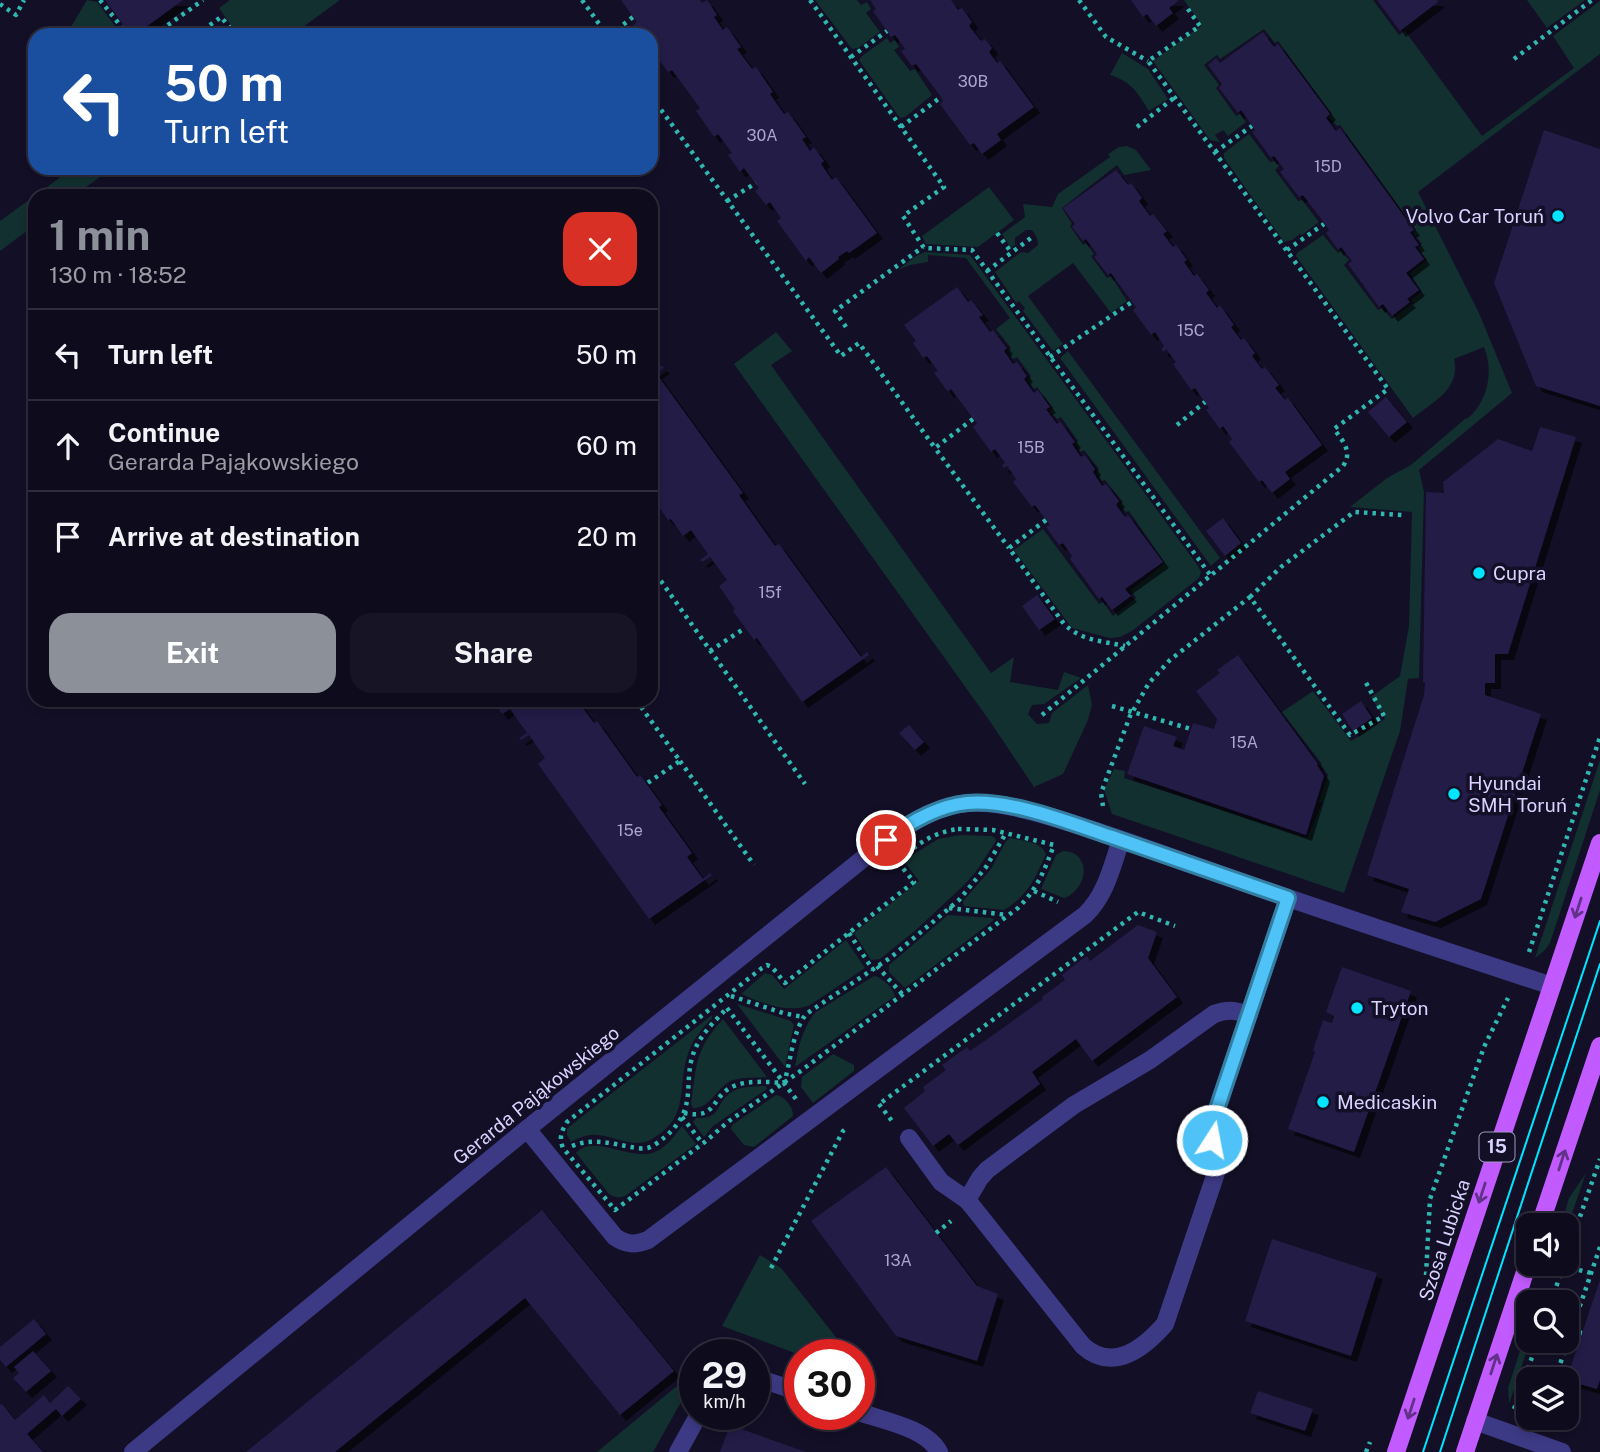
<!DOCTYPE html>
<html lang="en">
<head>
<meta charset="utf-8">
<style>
  body { margin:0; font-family:"Public Sans",sans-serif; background:#171425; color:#f1f3f6; height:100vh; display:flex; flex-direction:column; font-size:26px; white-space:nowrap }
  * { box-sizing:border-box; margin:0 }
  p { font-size:23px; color:#9b9ba3 }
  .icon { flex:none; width:38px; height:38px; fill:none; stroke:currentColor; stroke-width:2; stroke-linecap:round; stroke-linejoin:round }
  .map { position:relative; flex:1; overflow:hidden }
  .side { position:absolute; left:28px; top:189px; width:630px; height:518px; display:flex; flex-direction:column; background:#0e0b1c; border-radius:21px; box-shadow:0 4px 10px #0003,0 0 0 2px #2e2b3b }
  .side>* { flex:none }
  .banner { position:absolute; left:28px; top:28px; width:630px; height:147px; border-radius:21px; box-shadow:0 4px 10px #0003,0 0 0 2px #2e2b3b; background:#1a4fa0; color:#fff; overflow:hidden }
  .fabs { position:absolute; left:1516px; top:1213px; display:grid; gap:14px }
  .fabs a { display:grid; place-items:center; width:63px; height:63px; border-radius:14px; background:#0e0b1c; box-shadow:0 4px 10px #0003,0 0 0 2px #2e2b3b; font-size:35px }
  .speed { position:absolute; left:679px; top:1339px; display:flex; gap:14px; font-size:35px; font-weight:700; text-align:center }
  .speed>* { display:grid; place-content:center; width:91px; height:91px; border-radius:50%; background:#0e0b1c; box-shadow:0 4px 10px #0003,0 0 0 2px #2e2b3b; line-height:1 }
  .speed small { font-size:18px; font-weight:400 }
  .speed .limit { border:10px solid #d22; background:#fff; color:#111 }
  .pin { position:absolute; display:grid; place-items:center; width:60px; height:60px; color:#fff; margin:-30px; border:4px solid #fff; border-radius:50%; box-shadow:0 2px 7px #0007 }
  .me { position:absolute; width:77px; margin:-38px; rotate:11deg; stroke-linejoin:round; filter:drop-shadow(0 0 5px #0008) }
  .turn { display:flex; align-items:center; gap:24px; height:147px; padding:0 21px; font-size:32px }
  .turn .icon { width:91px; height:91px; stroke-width:2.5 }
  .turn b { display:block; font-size:49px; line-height:60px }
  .round { display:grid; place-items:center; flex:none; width:74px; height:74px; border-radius:21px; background:#171425 }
  .headline { display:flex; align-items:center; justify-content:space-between; height:119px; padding:0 21px }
  h1 { font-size:42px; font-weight:700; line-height:52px; color:#8c9099 }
  .button { display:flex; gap:14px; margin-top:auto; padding:14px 21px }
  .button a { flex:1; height:80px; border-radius:21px; background:#8c9099; color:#fff; font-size:28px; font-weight:700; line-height:80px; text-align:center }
  .button a+a { background:#171425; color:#f1f3f6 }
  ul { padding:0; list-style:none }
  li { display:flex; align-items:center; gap:21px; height:91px; padding:0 21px; border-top:2px solid #2e2b3b }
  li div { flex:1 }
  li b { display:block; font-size:26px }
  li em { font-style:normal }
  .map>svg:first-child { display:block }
  .green { fill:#12302f }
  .building { fill:#241b47; filter:url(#shadow) }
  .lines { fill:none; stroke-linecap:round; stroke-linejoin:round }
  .path { stroke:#2fb8b0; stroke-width:4.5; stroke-dasharray:3.5 5; stroke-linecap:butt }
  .street { stroke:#3d3a85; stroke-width:18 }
  .primary { stroke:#c25bff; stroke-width:18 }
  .tram { stroke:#00e5ff; stroke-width:2 }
  .oneway { stroke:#623188 }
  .route-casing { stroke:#337fa1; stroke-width:18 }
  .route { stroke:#4fc3f7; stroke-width:12 }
  .poi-dot { fill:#00e5ff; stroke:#130f26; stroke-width:2.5 }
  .labels { text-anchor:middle; stroke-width:7; stroke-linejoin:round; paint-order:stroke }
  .number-label { font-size:16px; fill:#aca6d1 }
  .shield { fill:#130f26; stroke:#9e99be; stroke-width:2 }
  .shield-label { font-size:18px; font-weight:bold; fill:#d9d4ff }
  .poi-label { font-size:19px; fill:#d9d4ff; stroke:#130f26; text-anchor:start }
  .street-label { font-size:19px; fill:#d9d4ff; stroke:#130f26 }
</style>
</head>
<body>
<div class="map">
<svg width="1600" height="1452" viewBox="0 0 1600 1452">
  <defs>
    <filter id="shadow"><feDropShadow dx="6" dy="6" stdDeviation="0" flood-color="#0009"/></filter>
  </defs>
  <rect width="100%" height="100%" fill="#130f26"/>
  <!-- green -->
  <path class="green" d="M87,0L97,2L122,35H66Z
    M230,0H340L292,35H238L219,8Z
    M815,0H857L861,5L867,2L871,9L866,13L880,32L858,48L852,49Z
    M1184,0H1373L1399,35L1405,31L1482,136L1574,68L1553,36L1600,1V54L1418,192L1479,313L1512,393L1419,470L1424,492L1419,678L1408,679L1400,731L1344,893L1112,814L1104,790L1114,769L1125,771L1124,778L1307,838L1322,803L1319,802L1328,775L1321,765L1322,764L1282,712L1313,691L1351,741L1385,719L1371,697L1400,676L1409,626L1412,512L1350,507L1387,478L1411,465L1466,418L1467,419C1488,401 1494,372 1484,347L1454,359C1461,389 1433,402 1413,418L1296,256L1297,253L1323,235L1338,253L1341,251L1349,260L1344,265L1378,310L1382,308L1392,319L1413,303L1411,300L1422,292L1410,273L1427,260L1418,248L1422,244L1413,233L1416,230L1340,125L1337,126L1329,117L1332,114L1278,41L1275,43L1264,29L1220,59L1217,55L1204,65L1219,85L1216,88L1236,116L1240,114L1246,122L1228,136L1223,130L1215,135L1220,142L1210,140L1153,61L1202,25Z
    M1527,0H1585L1547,28Z
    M887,38L890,43L895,40L899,47L894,50L910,71L915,69L932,95L905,117L900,118L859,60L862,56Z
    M1122,53L1148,69L1168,99L1149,111C1137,92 1132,82 1110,75Z
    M1249,134L1270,162L1274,161L1279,166L1275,170L1298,201L1302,200L1319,222L1302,235L1300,234L1292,240L1284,242L1224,158V153Z
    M1127,146L1136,150L1151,170L1124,175L1117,165L1062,208L1072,224L1070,226L1083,245L1086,243L1094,254L1091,256L1107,278L1111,276L1127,301L1111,313L1073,263L1028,296L1063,344L1053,351L1023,311L1025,308L1019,301L1016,303L995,272L1021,252L1028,253L1038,245L1037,238L1032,230H1026L1015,238V245L1011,248L1002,234L1025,217L1023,204L1052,207L1058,194L1110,157L1108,154L1119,147Z
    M73,168H112L74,196H35V225L0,251V221Z
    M989,187L1014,220L978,247L926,244L922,236Z
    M925,252L970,255L1198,566L1201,572L1199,578L1132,631L1120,637L1110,638L1072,628L1014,550L1043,529L1099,604L1103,602L1113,616L1136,598L1131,590L1165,563L1129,511L1126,512L1120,505L1123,502L1105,480L1102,481L1097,473L1099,469L1084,450L1081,452L1076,444L1078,441L1061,417L1057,419L1050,411L1053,408L1037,387L1034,389L1028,380L1031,376L1017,357L1013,359L1008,351L1011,348L996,329L1010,318L966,258L928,255V262L910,265L898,270L916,256Z
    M776,332L792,351L771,365L991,673L1014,657L1010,682L1058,690L1064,672L1081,678L1044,704L1032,705L1028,714L1037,724L1049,723L1052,713L1088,685L1092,705L1088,720L1063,774L1034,787L989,720L734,364Z
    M1068,351L1220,558L1211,566L1060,358Z
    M1600,760V790L1550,943L1544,951L1535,958Z
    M960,835L992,836L995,838L996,841L975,873L964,885L916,930L880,959L871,960L854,933L919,881L906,864L908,858L938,839Z
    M1010,838C1023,841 1041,841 1046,854C1036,877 1027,897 1004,910L964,906L963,902L964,900L991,869L1006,841Z
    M1063,851C1066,851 1072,852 1075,854C1093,867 1080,893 1064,898L1041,889L1056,855Z
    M948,915L992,918L994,920L905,988L889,972V965Z
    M846,940L865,968L810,1005C789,1014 761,1003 741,994L765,973L772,975L784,989Z
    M874,976C882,977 894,989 895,996L795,1067C798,1048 803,1026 816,1012Z
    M737,1004L791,1021L794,1025L785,1067Z
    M712,1015V1018C702,1029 692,1040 688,1054C677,1086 690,1116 655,1137C652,1139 649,1141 645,1142C630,1146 612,1136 597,1135C588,1134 579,1138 571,1142L567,1135V1129L570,1126Z
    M723,1019L767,1077C756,1078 744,1077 733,1080C717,1086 711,1109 693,1108L691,1104C697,1064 694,1051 723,1019Z
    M833,1054L854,1065V1071L813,1103L801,1087L802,1077Z
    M764,1086H766L767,1089L713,1126L704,1137L693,1122L696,1118C722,1119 715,1104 730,1093C739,1086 753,1087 764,1086Z
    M776,1095C784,1096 794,1107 793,1116L754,1147L744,1145L731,1129L732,1125Z
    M682,1126L696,1144L625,1196C619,1198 615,1198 609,1194L576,1153C594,1133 631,1162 655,1152C667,1147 675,1135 682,1126Z
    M1586,1173L1566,1231V1225H1561L1569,1198Z
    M760,1255L781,1268L836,1337L824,1354L800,1355L722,1326Z
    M1528,1326V1340L1530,1341L1509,1404L1508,1388Z
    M695,1371V1377L653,1452H597Z"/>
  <!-- building -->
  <path class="building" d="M105,0H183L135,35H131Z
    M621,0H700L702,3L707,0L717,15L714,17L723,30L727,27L741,47L737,49L752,69L756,67L773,92L770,94L784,114L788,112L806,137L802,139L810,151L814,147L824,161L821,164L832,180L836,177L877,233L849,253L847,251L838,257L839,259L821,273L809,257L806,261L777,221L781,218L770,202L766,205L755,191L759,188L744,168L740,172L728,155L732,153L718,134L714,137L696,111L700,108L672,70L668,72L651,49V46L653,44L651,41V35H646L645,33L640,35L633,25L637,22Z
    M870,0H951L958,10L962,8L972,22L969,26L981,41L985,39L992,48L989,52L997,63L1000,61L1034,107L997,134L1001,140L982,154L974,143L970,145L940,104L943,101L941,97L916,64L912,66L901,51L905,49L895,35L891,37L873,11L876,9Z
    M1131,0H1179L1169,8L1173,13L1156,26L1147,14L1143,17Z
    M1377,0H1437L1438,2L1400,31Z
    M1263,32L1274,47L1278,44L1330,114L1326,118L1336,131L1340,128L1414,230L1410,232L1419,245L1415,247L1424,259L1406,273L1419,290L1407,299L1410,302L1392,316L1383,304L1379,307L1348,264L1352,261L1341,247L1338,250L1326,233L1329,230L1319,216L1303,195L1299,197L1280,172L1284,169L1274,156L1271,158L1252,132L1255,130L1241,110L1238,113L1219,88L1222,84L1208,65L1216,58L1220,63Z
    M1544,130L1600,149V406L1536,386L1494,283Z
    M1116,170L1128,185L1131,183L1142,198L1139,201L1150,216L1153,214L1167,231L1163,234L1173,247L1176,245L1187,260L1184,262L1194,276L1197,274L1209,290L1206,293L1217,308L1220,305L1234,325L1231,327L1241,340L1244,338L1255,353L1252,356L1262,369L1265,367L1279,385L1275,388L1285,400L1288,398L1322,445L1285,472L1290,479L1272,493L1262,480L1259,482L1229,442L1232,439L1223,426L1220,429L1206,410L1209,408L1195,388L1191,390L1173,364L1176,362L1166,349L1164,352L1161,349L1164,346L1155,332L1151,335L1133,310L1136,307L1132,302L1111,273L1108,275L1094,257L1097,254L1086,239L1083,241L1072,227L1075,224L1063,208Z
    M957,287L968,302L971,300L983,315L979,317L990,332L993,330L1007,348L1004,351L1013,364L1017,362L1027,376L1024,379L1034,393L1038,390L1050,407L1046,409L1057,424L1060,421L1075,442L1072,444L1081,457L1085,455L1095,469L1093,472L1102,486L1106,484L1119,501L1116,505L1125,517L1128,515L1163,562L1125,589L1131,596L1112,610L1102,597L1099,599L1070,559L1072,556L1063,543L1059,545L1046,527L1050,525L1035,505L1032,507L1013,482L1016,479L1007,466L1004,468L1002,465L1005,463L995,449L991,452L973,427L977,423L969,413L951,389L948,392L934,373L938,371L927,356L923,358L913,343L916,341L904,325Z
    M661,365L664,368L656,373L743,493L739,495L775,546L779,544L861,657L867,652L869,655L802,702L757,638L754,640L733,611L735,609L719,586L727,580L710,557L702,562L700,560L708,554L691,530L683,536L671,519L668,520L651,496V372Z
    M1386,397L1407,422L1389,437L1368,412Z
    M1540,427L1576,437L1508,654H1495V683H1485V695L1541,714L1481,899L1435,922L1401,912L1409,889L1367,875L1424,695L1425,683L1423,682L1426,492L1444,493L1443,482L1498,439L1532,451Z
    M1223,518L1241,543L1225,556L1206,531Z
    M1037,595L1055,619L1039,630L1022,606Z
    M1238,655L1318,764L1317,765L1324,776L1306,835L1127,774L1144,726L1177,737L1173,746L1184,750L1193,723L1214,729L1217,719L1196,691L1220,673L1217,670Z
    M492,700H577L594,723L597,721L637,777L640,775L662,805L659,807L692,853L687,857L703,879L710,873L712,875L649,919L538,764L545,758L529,735L521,740L519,738L527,733L510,709L502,714Z
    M1361,701L1372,718L1353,731L1342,714Z
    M909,725L924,742L915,750L899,733Z
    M1138,925L1157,932L1148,958L1177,997L1092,1061L1076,1039L1032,1072L1040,1084L958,1145L949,1134L933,1146L904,1108L925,1091L923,1087L946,1070L942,1065L967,1047L970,1051L1000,1030L1043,999L1042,997L1065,980L1062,975L1077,963L1087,956L1090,961Z
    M1342,967L1411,991L1354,1152L1288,1129L1315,1052L1313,1050L1323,1020L1332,1023L1334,1016L1326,1012Z
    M886,1167L977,1286L998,1294L977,1361L896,1336L811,1221Z
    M542,1210L674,1371L620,1415L525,1298L335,1452H246Z
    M1272,1239L1377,1273L1351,1356L1245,1321Z
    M1600,1280V1380L1597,1389L1566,1380L1570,1370L1569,1366H1571Z
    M34,1319L46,1334L6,1367L0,1360V1347Z
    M33,1351L51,1371L26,1392L13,1378L19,1373L14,1367Z
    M68,1386L81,1399L62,1416L56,1409L27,1434L43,1452H0V1405L2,1404L15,1420L44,1395L50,1403Z
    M1258,1391L1313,1409L1305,1431L1250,1413Z
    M730,1425L806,1452H720Z"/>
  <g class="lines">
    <!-- path -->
    <path class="path" d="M100,0L128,35
      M582,0L607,35
      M810,0L944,187L903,216L924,248L972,250L1211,576
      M1079,0L1106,37L1148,61
      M0,4L16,15L24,0
      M154,35L203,0
      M196,35L221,17L236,35
      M610,35L633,17
      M851,57L887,31
      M1514,59L1592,0
      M651,96L841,356L859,343L935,448
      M901,127L941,97
      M1137,127L1175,97
      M1215,152L1252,126
      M727,201L756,183
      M997,233L1011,252
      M1287,250L1324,224
      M987,271L1031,238
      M846,327L835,311L923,247
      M1050,357L1132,302
      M973,419L935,448L1009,548
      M1177,425L1205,402
      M651,508L656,503
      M1046,520L1009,548L1064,624C1082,641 1102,641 1125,646
      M651,567L805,784
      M1250,597L1281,567L1354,512L1402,515
      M710,651L745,628
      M636,700L680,761L646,784
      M1112,706L1191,729
      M1042,715L1343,466C1353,452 1343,441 1334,429L1388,389L1148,61L1200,26L1185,5
      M680,761L754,865
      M1103,806L1101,793L1130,716L1149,683L1170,660L1250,597L1350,735L1384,716L1364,679
      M958,829L993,830L1054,845C1044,871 1038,888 1018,908L802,1070L729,1121L706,1141L615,1210L563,1148C559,1138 561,1132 567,1122L762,968L767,965L772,967L785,983L914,882L897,861C918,844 931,833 958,829Z
      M1034,891L1058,902
      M949,908L1007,915
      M849,933L873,970
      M1529,952L1600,737
      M877,966L902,994
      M731,996L783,1013L803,1017
      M727,1008L796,1099
      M882,1102L1138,912L1175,926
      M879,1104L892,1121
      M684,1113C719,1120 710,1096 734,1086C748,1080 768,1082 784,1083C791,1061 792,1033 806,1014L890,958L959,900L986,867L1006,833
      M682,1117L703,1144
      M572,1146C592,1138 610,1143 631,1147C636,1148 642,1149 647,1148C653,1147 660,1141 665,1137C701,1106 680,1081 696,1047C703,1032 716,1020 727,1008
      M936,1233L951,1221
      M1566,1257L1600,1159
      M771,1268L843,1131L847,1128
      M1579,1270L1591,1273
      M1426,1275L1430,1199L1484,1047L1508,998
      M1551,1302L1564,1264
      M1571,1331L1582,1333
      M1555,1379L1600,1247
      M1514,1409L1538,1340
      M1366,1452L1370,1442"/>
    <!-- street -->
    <path class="street" d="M527,1129L615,1237C627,1245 635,1245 648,1240L1085,915C1106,895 1112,866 1121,840
      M909,1138L941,1182L967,1200L972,1206L1083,1346C1113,1373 1144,1348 1165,1324L1216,1173L1211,1127L1288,898
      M967,1200L980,1178L987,1170L1074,1105L1150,1060L1214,1014C1227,1009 1235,1010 1249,1015
      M754,1377L800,1392
      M859,1412C884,1421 926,1428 939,1452
      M1475,1421L1562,1452
      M133,1452L527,1129L875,849C903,828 932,806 968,803C993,801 1018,808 1041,814C1094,829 1145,848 1196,866C1315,908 1433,947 1552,986
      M678,1452L699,1414"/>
    <!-- primary -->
    <path class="primary" d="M1540,1225L1600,1046
      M1396,1452L1600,843
      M1465,1452L1528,1263"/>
    <!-- tram -->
    <path class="tram" d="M1423,1452L1600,921
      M1440,1452L1600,964"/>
  </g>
  <!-- one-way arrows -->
  <defs><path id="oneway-shaft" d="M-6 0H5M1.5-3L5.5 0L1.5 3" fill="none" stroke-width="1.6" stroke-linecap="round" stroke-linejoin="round" transform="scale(1.75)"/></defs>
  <g class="oneway">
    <use href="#oneway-shaft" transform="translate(1578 908) rotate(108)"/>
    <use href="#oneway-shaft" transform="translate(1562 1160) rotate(-72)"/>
    <use href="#oneway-shaft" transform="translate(1482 1193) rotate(108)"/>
    <use href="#oneway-shaft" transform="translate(1494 1364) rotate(-72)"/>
    <use href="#oneway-shaft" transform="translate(1411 1409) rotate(108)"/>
  </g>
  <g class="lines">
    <defs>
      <path id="route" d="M886,840C910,822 937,806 967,803C1011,799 1070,823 1112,837C1171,857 1229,878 1288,898L1211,1127L1212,1140"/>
    </defs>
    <!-- route casing -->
    <use href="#route" class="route-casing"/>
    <!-- route -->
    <use href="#route" class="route"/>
  </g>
  <!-- markers -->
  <g class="poi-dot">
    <circle cx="1558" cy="216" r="7"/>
    <circle cx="1479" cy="573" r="7"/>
    <circle cx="1454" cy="794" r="7"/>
    <circle cx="1357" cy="1008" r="7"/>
    <circle cx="1323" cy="1102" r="7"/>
  </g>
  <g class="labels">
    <!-- number labels -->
    <g class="number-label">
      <text x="973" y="87">30B</text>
      <text x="762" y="141">30A</text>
      <text x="1328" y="172">15D</text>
      <text x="1191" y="336">15C</text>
      <text x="1031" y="453">15B</text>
      <text x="770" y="598">15f</text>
      <text x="1244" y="748">15A</text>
      <text x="630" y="836">15e</text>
      <text x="898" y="1266">13A</text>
    </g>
    <!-- shield labels -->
    <rect class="shield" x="1479.5" y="1132.5" width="35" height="29" rx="5"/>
    <g class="shield-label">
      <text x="1497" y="1153">15</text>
    </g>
    <!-- poi labels -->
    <g class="poi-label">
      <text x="1544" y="223" text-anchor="end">Volvo Car Toruń</text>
      <text x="1493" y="580">Cupra</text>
      <text x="1468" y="790">Hyundai<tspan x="1468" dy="22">SMH Toruń</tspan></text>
      <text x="1371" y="1015">Tryton</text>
      <text x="1337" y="1109">Medicaskin</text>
    </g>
    <!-- street labels -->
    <g class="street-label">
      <text transform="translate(536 1095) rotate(-39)" y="7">Gerarda Pająkowskiego</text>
      <text transform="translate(1444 1240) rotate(-72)" y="7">Szosa Lubicka</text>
    </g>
  </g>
</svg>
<div class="fabs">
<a><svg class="icon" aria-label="sound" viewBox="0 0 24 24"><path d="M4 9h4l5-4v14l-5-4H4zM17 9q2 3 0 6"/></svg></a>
<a><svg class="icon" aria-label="search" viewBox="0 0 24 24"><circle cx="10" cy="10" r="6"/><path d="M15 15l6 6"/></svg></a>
<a><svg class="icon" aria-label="layers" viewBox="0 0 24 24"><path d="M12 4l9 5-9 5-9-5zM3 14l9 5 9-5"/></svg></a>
</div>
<div class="speed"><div>29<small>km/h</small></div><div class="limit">30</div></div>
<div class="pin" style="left:886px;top:840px;background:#d93025"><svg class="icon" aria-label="arrive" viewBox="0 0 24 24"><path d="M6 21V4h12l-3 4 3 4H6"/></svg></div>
<svg class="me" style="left:1212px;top:1140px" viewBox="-20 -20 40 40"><circle r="17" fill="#4fc3f7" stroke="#fff" stroke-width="3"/><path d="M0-11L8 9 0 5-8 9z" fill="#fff"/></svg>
<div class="banner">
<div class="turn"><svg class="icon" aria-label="left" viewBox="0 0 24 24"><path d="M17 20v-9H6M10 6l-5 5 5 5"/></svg><div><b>50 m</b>Turn left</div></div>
</div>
<section class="side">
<div class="headline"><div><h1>1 min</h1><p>130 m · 18:52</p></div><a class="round" style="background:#d93025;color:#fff"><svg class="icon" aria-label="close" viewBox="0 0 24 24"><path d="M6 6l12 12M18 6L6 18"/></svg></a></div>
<ul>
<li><svg class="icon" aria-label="left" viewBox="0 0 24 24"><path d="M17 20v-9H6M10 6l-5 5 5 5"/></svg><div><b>Turn left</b></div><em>50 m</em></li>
<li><svg class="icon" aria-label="ahead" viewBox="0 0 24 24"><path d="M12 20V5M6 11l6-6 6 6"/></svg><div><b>Continue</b><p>Gerarda Pająkowskiego</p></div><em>60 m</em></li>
<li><svg class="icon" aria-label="arrive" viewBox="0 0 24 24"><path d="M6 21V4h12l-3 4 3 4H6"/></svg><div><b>Arrive at destination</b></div><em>20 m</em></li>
</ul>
<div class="button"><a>Exit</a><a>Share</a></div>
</section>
</div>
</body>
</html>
